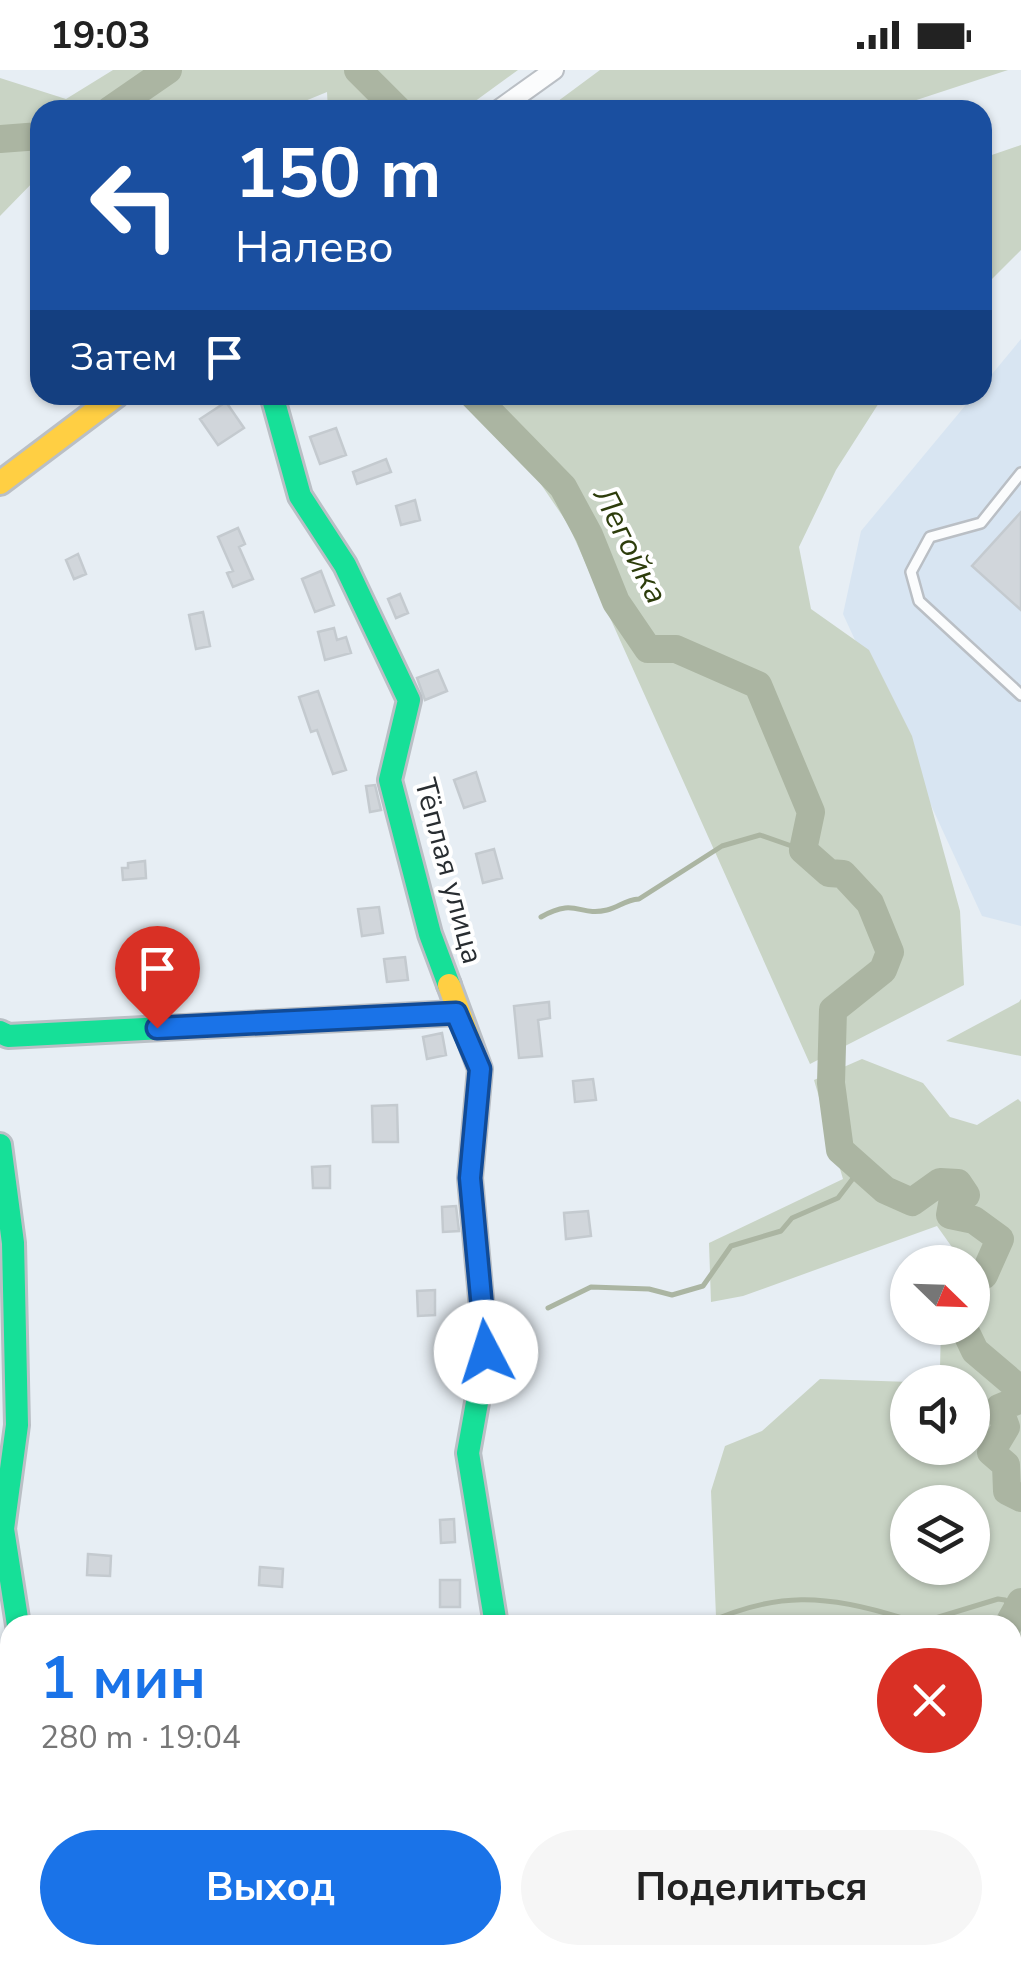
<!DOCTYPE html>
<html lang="ru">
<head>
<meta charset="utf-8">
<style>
  body { margin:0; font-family:"Nunito Sans",sans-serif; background:#f6f6f6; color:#222; height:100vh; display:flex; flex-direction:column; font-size:38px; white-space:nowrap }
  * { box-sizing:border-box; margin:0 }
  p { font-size:32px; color:#767676 }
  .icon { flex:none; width:55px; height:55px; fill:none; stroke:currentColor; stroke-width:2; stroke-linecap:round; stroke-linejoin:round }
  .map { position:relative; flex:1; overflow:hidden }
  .details { position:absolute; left:0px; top:1545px; width:1022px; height:350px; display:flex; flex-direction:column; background:#fff; border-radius:30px 30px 0 0; box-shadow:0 2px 8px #0004 }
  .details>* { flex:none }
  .banner { position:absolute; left:30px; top:30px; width:962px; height:305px; border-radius:30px; box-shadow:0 2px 8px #0004; background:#1a4fa0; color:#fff; overflow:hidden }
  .needle { width:65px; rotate:113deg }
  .fabs { position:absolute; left:890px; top:1175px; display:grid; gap:20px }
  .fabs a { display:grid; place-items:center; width:100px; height:100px; border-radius:50%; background:#fff; box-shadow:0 2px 8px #0004; font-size:50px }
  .pin { position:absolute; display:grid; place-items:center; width:85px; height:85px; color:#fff; margin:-102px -42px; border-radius:50% 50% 50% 0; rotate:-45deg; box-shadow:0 0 10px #0007 }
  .pin .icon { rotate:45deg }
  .me { position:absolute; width:110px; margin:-55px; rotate:355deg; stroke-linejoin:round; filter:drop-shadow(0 0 8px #0008) }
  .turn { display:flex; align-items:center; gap:35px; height:210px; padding:0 40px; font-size:45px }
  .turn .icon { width:130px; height:130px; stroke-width:2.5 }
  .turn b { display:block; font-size:70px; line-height:85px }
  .then { display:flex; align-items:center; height:95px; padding:0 40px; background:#0003; gap:20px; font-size:38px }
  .round { display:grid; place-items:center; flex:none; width:105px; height:105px; border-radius:52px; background:#f6f6f6 }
  .overview { display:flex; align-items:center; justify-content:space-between; height:170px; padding:0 40px }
  h1 { font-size:60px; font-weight:700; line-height:75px; color:#1a73e8 }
  .action { display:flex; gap:20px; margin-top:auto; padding:20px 40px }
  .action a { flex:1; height:115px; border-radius:60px; background:#1a73e8; color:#fff; font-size:40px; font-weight:700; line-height:115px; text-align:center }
  .action a+a { background:#f6f6f6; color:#222 }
  .status { display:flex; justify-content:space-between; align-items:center; height:70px; padding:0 50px; background:#fff; direction:ltr }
  .status svg { height:28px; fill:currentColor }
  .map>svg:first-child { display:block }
  .built { fill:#d8e5f2 }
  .forest { fill:#c9d4c5; fill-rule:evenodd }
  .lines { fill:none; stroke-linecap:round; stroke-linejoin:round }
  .stream { stroke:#abb5a2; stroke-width:5 }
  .river { stroke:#abb5a2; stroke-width:28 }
  .building { fill:#d1d6db; stroke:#c4cacf; stroke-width:2.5 }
  .lane-casing { stroke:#babfc5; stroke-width:14 }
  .street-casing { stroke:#babfc5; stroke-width:22 }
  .fast-casing { stroke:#babfc5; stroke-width:28 }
  .slow-casing { stroke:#babfc5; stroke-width:28 }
  .lane { stroke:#fbfcfd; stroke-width:9 }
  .street { stroke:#fbfcfd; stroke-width:18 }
  .fast { stroke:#16e098; stroke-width:22 }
  .slow { stroke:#ffcf43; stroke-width:22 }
  .route-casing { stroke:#114b97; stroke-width:25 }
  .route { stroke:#1a73e8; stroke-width:18 }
  .labels { text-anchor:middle; stroke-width:8; stroke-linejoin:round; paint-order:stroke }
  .street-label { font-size:30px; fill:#282d31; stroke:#fff }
  .water-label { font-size:32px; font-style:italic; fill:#2d3d0b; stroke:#fff }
</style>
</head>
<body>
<div class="status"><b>19:03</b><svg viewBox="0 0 49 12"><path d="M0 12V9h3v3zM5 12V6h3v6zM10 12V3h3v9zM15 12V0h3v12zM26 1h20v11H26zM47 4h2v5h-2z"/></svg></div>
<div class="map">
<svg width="1021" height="1895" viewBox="0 0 1021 1895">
  <rect width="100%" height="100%" fill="#e7eef4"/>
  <!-- built -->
  <path class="built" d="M1021,269V856L982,846L843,544L861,461L974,325H982L983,315Z"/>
  <!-- forest -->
  <path class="forest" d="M113,0H518L463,40H328L327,22L283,40H40V105L0,146V8L66,29Z
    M600,0H1008L886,40H546Z
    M1021,75V180L983,218V88Z
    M480,325H884L836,400L799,477L811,539L869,580L912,666L960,841L964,915L810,994L568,454Z
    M1021,929V986L946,971L1019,932Z
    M862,989L923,1013L950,1047L977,1055L1018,1029L1021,1032V1797L1013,1806L1012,1555H718L716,1547L711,1421L725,1376L762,1361L820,1309L911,1312L940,1298L941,1258H972V1192H947L954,1180L937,1156L743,1226L711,1232L709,1173L843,1109L814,1010ZM908,1312H972V1378H908ZM972,1432V1498H908V1432Z"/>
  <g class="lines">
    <!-- stream -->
    <path class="stream" d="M541,847C576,827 579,847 607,840C619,837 625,830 639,829L722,776L760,765L803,780
      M548,1238L591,1217L649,1219L672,1225L703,1216L731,1176L781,1161L792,1148L838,1128L861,1098
      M703,1555C775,1521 827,1524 902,1548
      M875,1555L902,1548L929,1550L998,1529L1005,1530L1014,1544"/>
    <!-- river -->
    <path class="river" d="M358,0L398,40
      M110,40L168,0
      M0,69L40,66
      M473,325L563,417L589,465L616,532L648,579H676L758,615L811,742L803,780L829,803L843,804L870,833L890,882L883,900L833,940L831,1013L840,1080L885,1120L912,1132L940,1112L958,1113L966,1125L952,1134L950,1145L974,1150L1000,1169L984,1205H972
      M964,1258L975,1281L1021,1320
      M1021,1329L999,1338L1006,1357L991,1382L1006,1395L1007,1421L1021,1428
      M1008,1555L1021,1532
      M1012,1585L1021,1604"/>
  </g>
  <!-- building -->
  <path class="building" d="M226,332L244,358L218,375L200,349Z
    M336,358L346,385L320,394L310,367Z
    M386,389L391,402L357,414L353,402Z
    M415,430L420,450L401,455L396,436Z
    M1021,442V540L972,496Z
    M238,458L245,474L239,477L253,509L233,517L227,503L233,501L218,467Z
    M78,484L86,504L74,509L66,490Z
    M321,501L334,535L315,542L302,509Z
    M400,524L408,543L396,548L388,529Z
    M203,542L210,576L196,579L189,545Z
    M334,558L337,570L346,567L351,583L325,590L318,562Z
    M438,600L447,621L425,630L417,608Z
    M318,621L346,700L333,704L317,660L311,662L299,627Z
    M476,702L485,731L464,738L454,710Z
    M375,715L381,740L370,742L366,716Z
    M494,779L502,808L483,813L476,784Z
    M145,791L146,808L123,810L122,798H128V793Z
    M379,837L383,863L362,866L358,839Z
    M405,887L408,910L387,912L384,889Z
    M549,932L550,948L538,950L542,986L519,988L514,936Z
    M442,963L446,985L427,989L423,967Z
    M593,1009L596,1030L575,1032L573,1011Z
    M397,1035L398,1072H373L372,1036Z
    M330,1096V1118H313L312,1097Z
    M456,1136L459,1161L443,1162L442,1137Z
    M588,1141L591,1166L566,1169L564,1143Z
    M435,1220V1245L418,1246L417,1221Z
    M454,1449L455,1472L441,1473L440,1450Z
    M88,1484L111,1486L110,1506L87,1505Z
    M260,1497L283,1499L282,1517L259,1515Z
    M440,1510H460V1537H440Z"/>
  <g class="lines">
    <defs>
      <path id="lane" d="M1021,403L981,453L930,467L911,502L919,531L1021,625"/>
      <path id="street" d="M498,40L554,0"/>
      <path id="fast" d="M272,325L300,426L345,495L409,630L390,710L430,864L449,915
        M0,962L8,966L456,943
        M0,1075L13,1173L17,1355L3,1459L18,1555
        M482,1239L486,1282L468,1383L496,1555"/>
      <path id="slow" d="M0,413L117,325
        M449,915L480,999L470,1108L482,1239"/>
    </defs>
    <!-- lane casing -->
    <use href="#lane" class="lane-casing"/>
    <!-- street casing -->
    <use href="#street" class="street-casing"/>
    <!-- fast casing -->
    <use href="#fast" class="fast-casing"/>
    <!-- slow casing -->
    <use href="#slow" class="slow-casing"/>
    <!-- lane -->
    <use href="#lane" class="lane"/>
    <!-- street -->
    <use href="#street" class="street"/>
    <!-- fast -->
    <use href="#fast" class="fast"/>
    <!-- slow -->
    <use href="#slow" class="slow"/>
  </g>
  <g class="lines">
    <defs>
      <path id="route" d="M157,958L456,943L480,999L470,1108L486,1282"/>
    </defs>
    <!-- route casing -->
    <use href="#route" class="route-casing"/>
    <!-- route -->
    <use href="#route" class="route"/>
  </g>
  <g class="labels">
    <!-- street labels -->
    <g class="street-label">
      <text transform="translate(449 801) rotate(75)" y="10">Тёплая улица</text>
    </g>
    <!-- water labels -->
    <g class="water-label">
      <text transform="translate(631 475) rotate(63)" y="11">Легойка</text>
    </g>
  </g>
</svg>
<div class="fabs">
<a><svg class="needle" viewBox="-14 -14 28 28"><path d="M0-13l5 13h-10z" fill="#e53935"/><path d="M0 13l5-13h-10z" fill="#767676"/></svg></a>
<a><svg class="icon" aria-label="sound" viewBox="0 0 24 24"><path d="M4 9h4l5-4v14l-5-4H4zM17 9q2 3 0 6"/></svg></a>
<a><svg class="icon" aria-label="layers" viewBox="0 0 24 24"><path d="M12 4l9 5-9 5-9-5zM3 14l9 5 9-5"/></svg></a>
</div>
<div class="pin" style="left:157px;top:958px;background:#d93025"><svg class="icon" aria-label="arrive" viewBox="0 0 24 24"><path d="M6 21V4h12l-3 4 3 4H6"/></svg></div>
<svg class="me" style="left:486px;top:1282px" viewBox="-20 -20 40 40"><circle r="19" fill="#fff"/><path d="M0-13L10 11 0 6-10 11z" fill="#1a73e8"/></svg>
<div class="banner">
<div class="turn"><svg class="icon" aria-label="left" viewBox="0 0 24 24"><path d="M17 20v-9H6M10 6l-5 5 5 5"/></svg><div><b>150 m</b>Налево</div></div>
<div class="then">Затем<svg class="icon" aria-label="arrive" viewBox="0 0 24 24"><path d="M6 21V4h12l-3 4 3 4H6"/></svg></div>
</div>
<section class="details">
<div class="overview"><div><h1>1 мин</h1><p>280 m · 19:04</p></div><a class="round" style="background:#d93025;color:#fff"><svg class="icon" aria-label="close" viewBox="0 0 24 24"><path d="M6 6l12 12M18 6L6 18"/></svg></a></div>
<div class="action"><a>Выход</a><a>Поделиться</a></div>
</section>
</div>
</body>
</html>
